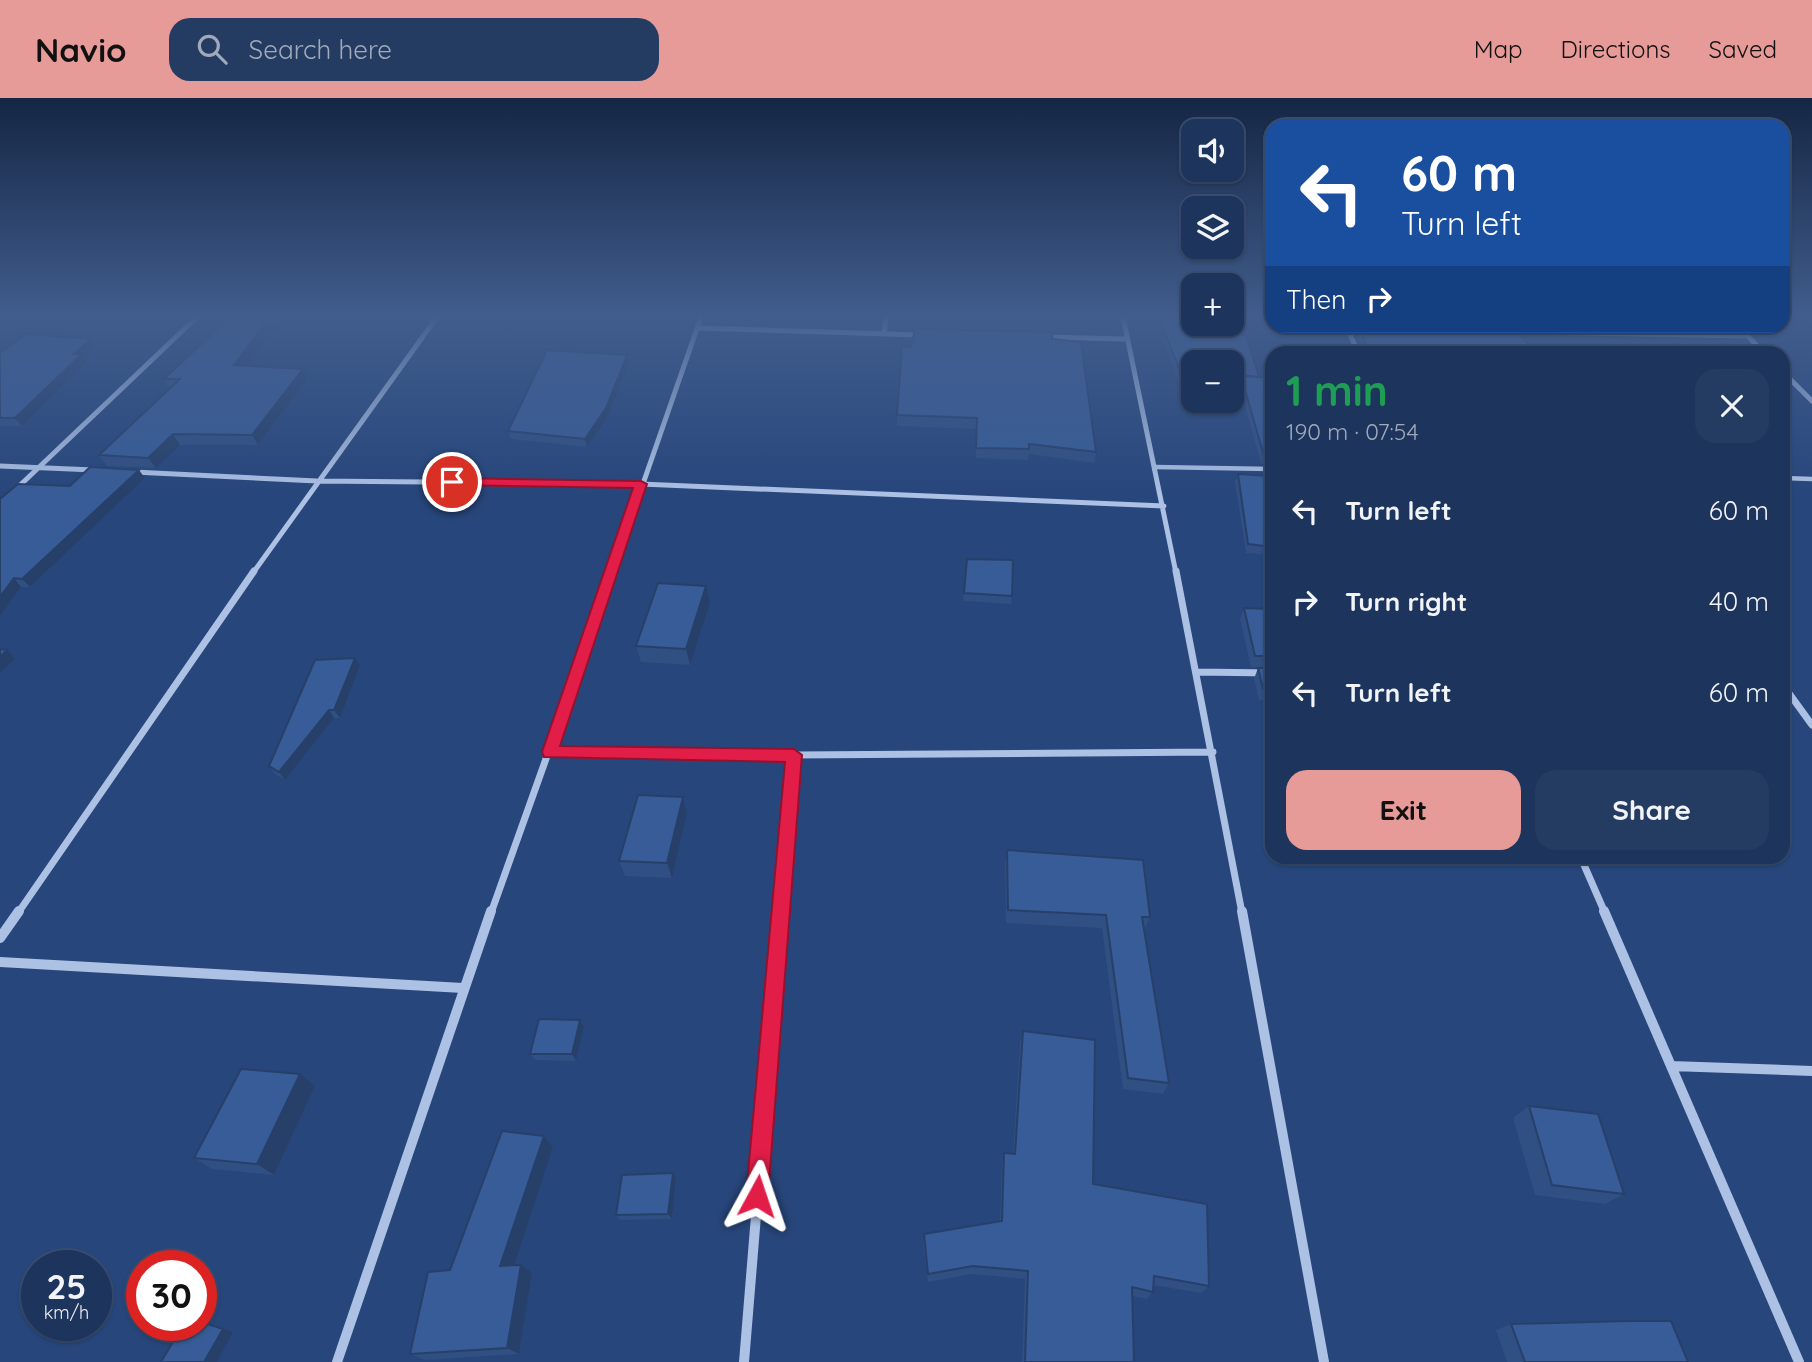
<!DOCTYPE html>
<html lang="en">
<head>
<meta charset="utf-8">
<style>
  body { margin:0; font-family:Quicksand,sans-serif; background:#253c62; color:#f1f3f6; height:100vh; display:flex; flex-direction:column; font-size:26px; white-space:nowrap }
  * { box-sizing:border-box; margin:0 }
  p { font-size:23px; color:#a0aabb }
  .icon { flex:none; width:38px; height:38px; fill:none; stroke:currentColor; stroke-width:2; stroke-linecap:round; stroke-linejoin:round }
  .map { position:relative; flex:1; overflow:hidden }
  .side { position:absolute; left:1265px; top:248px; width:525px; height:518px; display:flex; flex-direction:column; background:#1d345c; border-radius:21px; box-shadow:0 2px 5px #0004,0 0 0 2px #3b4f72 }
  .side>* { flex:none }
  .hud { position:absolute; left:1265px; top:21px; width:525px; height:214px; border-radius:21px; box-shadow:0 2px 5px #0004,0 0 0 2px #3b4f72; background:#1a4fa0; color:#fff; overflow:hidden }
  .fabs { position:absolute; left:1181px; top:21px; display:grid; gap:14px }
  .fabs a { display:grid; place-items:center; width:63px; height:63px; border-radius:14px; background:#1d345c; box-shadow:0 2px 5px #0004,0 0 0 2px #3b4f72; font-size:35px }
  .speed { position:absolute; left:21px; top:1152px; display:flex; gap:14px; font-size:35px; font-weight:700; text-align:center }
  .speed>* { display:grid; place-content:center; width:91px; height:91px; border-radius:50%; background:#1d345c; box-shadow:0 2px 5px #0004,0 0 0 2px #3b4f72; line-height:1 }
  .speed small { font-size:18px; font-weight:400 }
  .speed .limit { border:10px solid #d22; background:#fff; color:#111 }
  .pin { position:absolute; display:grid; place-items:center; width:60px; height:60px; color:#fff; margin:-30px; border:4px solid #fff; border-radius:50%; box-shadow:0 2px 7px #0007 }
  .me { position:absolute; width:77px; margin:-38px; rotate:5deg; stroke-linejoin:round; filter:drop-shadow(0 0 5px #0008) }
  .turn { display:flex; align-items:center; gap:24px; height:147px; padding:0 21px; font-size:32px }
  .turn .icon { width:91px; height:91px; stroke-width:2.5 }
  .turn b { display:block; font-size:49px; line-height:60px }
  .then { display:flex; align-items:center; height:66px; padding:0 21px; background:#0003; gap:14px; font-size:26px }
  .round { display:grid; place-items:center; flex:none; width:74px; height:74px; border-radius:21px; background:#253c62 }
  .headline { display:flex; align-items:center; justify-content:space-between; height:119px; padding:0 21px }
  h1 { font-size:42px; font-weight:700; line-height:52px; color:#1e9e55 }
  .cta { display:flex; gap:14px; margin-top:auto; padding:14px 21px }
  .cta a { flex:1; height:80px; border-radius:21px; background:#e69b98; color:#111; font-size:28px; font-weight:700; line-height:80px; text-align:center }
  .cta a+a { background:#253c62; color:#f1f3f6 }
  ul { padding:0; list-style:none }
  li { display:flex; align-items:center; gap:21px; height:91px; padding:0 21px }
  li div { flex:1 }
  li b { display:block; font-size:26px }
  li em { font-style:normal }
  header { display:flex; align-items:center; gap:42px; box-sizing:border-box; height:98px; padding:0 35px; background:#e69b98; color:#111 }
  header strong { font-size:33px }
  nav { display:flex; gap:38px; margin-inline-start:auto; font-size:24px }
  .search { width:490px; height:63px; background:#253c62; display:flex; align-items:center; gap:18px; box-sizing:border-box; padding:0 24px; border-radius:21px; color:#a0aabb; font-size:26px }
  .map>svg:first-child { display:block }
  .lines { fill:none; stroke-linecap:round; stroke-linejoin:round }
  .service { stroke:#acc1e4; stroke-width:4.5 }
  .minor-far2 { stroke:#acc1e4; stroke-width:5 }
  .minor-far1 { stroke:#acc1e4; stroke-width:7 }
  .minor { stroke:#acc1e4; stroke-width:10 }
  .wall { fill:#304f82 }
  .shaded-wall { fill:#27406a }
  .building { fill:#385c97; stroke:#27406a; stroke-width:2 }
  .route { fill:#e11d48; stroke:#92132f; stroke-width:2 }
</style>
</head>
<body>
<header>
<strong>Navio</strong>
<div class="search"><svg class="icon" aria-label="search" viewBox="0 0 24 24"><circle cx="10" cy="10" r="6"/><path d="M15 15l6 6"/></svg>Search here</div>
<nav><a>Map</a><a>Directions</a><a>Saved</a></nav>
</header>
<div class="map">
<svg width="1812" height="1264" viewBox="0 0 1812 1264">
  <rect width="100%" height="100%" fill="#27467b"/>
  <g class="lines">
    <!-- service -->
    <path class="service" d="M1155,369L1272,371
      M1783,380L1812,381"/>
    <!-- minor-far2 -->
    <path class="minor-far2" d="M1123,219L1176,475
      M1346,228L1359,256
      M1738,228L1765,256
      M697,230L922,237
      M1348,231L1748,238
      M884,236L886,219
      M1043,239L1126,241
      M1783,274L1812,303
      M0,368L94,372
      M134,374L317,383L641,386L1164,408
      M15,392L197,219
      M253,475L437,219
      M612,475L701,219"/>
    <!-- minor-far1 -->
    <path class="minor-far1" d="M1176,473L1242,815
      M1197,574L1272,575
      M1783,587L1812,627
      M550,654L794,657L1213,654
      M1581,760L1605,815
      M18,815L254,473
      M491,815L613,473
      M781,815L794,657"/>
    <!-- minor -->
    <path class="minor" d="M1242,813L1324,1264
      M1604,813L1799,1264
      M0,840L19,813
      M0,864L463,890
      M1671,968L1812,973
      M337,1264L491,813
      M744,1264L781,813"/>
  </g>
  <!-- wall -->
  <path class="wall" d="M230,219H283L246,268L303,271L308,281L258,347H180L156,370L107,368L99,357L170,291L164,281Z
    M918,219H1054L1052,234L917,230Z
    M1154,219H1194L1242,237L1259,279L1272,280V366H1261L1239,285H1232V264H1194V281H1192L1190,299L1188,307Z
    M1361,231L1535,256H1363L1358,239Z
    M1052,241L1096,354L1094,365L1029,356L1028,362L976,360V331L897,328V317L911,249Z
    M96,249L84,260L87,264L22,328H0V255Z
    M628,266L608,318L587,349L511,341L508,333Z
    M1266,367H1272V457L1246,455L1235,384L1238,376L1264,378V376Z
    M145,380L30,489H21L0,518V401L70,388Z
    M967,461L1012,498L1011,506L963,503Z
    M710,505L690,567L641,564L636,548Z
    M1244,510L1272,511V569H1251L1240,521Z
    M360,568L340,620H334L285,682L275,676L269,668Z
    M1258,570H1272V602H1259L1254,581Z
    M683,699L687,715L672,780L625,778L619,763Z
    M1007,752L1150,819L1144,832L1169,985L1163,996L1123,991L1102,830L1006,825L1005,766Z
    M580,922L584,929L576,963L535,962L530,956Z
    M1023,933L1093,1086L1209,1188L1201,1195L1153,1187V1194L1147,1201L1132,1198L1134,1264H1022L1025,1181L972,1176L928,1184L923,1145L924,1136L1000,1124L1002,1065L1004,1055L1013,1056L1020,945Z
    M315,988L274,1077L212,1071L194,1060Z
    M1529,1008L1624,1096L1605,1106L1535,1097L1513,1020Z
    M544,1038L553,1049L514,1167L532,1175L519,1256L425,1262L410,1256L450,1172Z
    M673,1075L676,1080L672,1121L620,1122L616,1117Z
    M1511,1226L1688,1264H1507L1496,1232Z"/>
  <!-- shaded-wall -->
  <path class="shaded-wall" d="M270,219H283L239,277L234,267Z
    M91,241L96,249L84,260L87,264L22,328L15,320L74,256Z
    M627,257L628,266L608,318L587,349L585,341Z
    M303,271L308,281L258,347L252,337Z
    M173,336L180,347L156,370L148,360Z
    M139,372L145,380L30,489L22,481Z
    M14,480L21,489L0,518V499Z
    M706,488L710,505L690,567L686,551Z
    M7,552L15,561L0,575V559Z
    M355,560L360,568L340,620L334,612Z
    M329,612L334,620L285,682L279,674Z
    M683,699L687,715L672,780L667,765Z
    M580,922L584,929L576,963L572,956Z
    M300,976L315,988L274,1077L257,1066Z
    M544,1038L553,1049L511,1177L500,1168Z
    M673,1075L676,1080L672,1121L668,1116Z
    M521,1167L532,1175L519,1256L507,1250Z
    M223,1231L233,1234L217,1264H204Z"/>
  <!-- building -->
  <path class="building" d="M230,219H270L234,267L303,271L252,337L173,336L148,360L99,357L180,281H164Z
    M926,219H1054V222Z
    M1159,219H1194V226H1232V219H1238L1242,237H1246L1259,279L1232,276V264H1194L1190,299Z
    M915,231L1053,234L1052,241L1081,244L1096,354L1029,346V351L976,350L977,320L897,317L902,249H911Z
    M1361,231L1520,236L1535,256H1369Z
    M25,236L91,241L74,256H82L15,320H0V255Z
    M547,252L627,257L606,310L585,341L508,333Z
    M1241,278L1272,280V358H1264Z
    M1266,367H1272V449L1248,446L1238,376L1269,378Z
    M90,369L139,372L22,481L14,480L0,499V401L18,386L70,388Z
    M967,461L1013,462L1012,498L964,495Z
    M658,485L706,488L686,551L636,548Z
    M1244,510L1272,511V558H1255Z
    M0,551L7,552L0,559Z
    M355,560L334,612H329L279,674L269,668L315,562Z
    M1258,570H1272V591H1263Z
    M638,697L683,699L667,765L619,763Z
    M1007,752L1143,762L1150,819H1142L1169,985L1128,980L1106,817L1008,812Z
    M539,921L580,922L572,956H530Z
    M1023,933L1095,942L1093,1086L1207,1106L1209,1188L1154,1178L1153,1194L1132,1189L1134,1264H1025L1028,1173L973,1168L928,1176L924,1136L1002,1123L1004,1055L1015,1056Z
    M241,971L300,976L257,1066L194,1060Z
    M1529,1008L1598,1016L1624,1096L1552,1087Z
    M502,1033L544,1038L500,1168L521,1167L507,1250L410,1256L428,1174L450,1172Z
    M673,1075L668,1116L616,1117L622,1077Z
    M1629,1223H1671L1688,1264H1525L1511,1226Z
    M201,1224L223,1231L204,1264H161L183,1227H201Z"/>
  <!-- sky -->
  <linearGradient id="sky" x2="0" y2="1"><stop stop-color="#152644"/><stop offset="0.55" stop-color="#415d8d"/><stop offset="1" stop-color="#415d8d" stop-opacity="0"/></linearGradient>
  <rect width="1812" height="396" fill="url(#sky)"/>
  <!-- route -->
  <path class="route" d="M452,380L641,383L647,386L560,648L794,651L802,657L768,1098L765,1106L757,1110L750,1106L746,1098L785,664L544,659L542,654L633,390L448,387L446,384Z"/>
</svg>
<div class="fabs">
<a><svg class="icon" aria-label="sound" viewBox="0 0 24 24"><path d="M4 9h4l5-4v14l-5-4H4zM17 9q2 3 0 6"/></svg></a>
<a><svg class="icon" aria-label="layers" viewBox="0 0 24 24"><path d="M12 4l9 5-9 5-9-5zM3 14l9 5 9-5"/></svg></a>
<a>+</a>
<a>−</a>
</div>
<div class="speed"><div>25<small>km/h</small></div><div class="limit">30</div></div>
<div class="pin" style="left:452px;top:384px;background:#d93025"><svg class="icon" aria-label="arrive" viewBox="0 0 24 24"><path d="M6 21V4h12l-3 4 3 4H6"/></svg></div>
<svg class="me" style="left:757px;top:1098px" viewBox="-20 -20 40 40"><path d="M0-17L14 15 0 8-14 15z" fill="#e11d48" stroke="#fff" stroke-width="4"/></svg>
<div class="hud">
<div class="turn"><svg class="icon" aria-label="left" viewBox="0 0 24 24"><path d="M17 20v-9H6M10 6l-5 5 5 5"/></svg><div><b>60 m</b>Turn left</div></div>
<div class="then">Then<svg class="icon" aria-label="right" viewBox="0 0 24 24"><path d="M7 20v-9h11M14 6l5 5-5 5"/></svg></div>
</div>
<section class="side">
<div class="headline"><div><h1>1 min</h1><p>190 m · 07:54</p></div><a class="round"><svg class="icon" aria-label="close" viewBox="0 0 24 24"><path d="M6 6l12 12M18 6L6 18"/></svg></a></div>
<ul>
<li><svg class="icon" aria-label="left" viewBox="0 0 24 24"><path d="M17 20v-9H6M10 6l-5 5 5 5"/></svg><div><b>Turn left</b></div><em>60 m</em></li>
<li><svg class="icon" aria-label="right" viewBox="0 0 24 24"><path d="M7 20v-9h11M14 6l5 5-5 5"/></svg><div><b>Turn right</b></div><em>40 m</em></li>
<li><svg class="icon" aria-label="left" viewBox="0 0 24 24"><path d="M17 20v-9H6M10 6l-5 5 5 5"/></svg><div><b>Turn left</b></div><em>60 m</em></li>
</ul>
<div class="cta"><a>Exit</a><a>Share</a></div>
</section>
</div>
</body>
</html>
